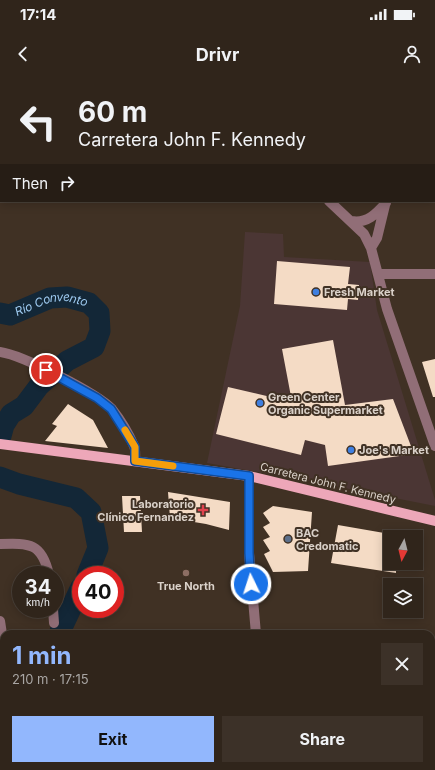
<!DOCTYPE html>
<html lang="en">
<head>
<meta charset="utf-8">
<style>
  body { margin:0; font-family:Inter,sans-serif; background:#3c3128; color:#f1f3f6; height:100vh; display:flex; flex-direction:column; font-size:15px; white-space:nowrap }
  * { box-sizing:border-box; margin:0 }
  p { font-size:13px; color:#a8a5a3 }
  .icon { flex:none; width:22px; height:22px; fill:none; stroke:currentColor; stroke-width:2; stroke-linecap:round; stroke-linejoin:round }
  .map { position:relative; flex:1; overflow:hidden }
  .drawer { position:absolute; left:0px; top:550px; width:435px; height:140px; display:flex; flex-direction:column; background:#30251b; border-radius:12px 12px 0 0; box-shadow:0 2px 10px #0003,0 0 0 1px #4b423a }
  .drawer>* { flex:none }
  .banner { position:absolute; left:0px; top:0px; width:435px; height:122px; box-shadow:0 2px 10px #0003,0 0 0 1px #4b423a; background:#30251b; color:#f1f3f6; overflow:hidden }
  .needle { width:26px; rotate:187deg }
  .tools { position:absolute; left:383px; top:450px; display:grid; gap:8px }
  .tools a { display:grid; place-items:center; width:40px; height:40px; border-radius:0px; background:#30251b; box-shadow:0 2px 10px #0003,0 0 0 1px #4b423a; font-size:20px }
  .speed { position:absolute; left:12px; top:486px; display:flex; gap:8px; font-size:20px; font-weight:700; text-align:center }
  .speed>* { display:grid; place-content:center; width:52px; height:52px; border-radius:50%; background:#30251b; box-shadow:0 2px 10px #0003,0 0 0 1px #4b423a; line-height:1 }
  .speed small { font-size:10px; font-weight:400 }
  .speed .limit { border:6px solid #d22; background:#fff; color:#111 }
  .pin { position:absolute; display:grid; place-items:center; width:34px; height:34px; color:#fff; margin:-17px; border:2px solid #fff; border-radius:50%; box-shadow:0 1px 4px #0007 }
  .me { position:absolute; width:44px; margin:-22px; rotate:356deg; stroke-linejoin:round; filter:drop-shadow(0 0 3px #0008) }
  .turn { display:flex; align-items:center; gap:14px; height:84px; padding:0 12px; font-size:18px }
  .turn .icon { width:52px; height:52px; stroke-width:2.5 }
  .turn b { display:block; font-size:28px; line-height:34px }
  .then { display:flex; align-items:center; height:38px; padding:0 12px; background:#0003; gap:8px; font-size:15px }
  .round { display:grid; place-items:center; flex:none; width:42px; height:42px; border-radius:0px; background:#3c3128 }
  .head { display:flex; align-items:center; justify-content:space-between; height:68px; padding:0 12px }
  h1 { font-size:24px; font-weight:700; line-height:30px; color:#92b7fd }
  .action { display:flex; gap:8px; margin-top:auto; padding:8px 12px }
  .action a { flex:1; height:46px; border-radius:0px; background:#92b7fd; color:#111; font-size:16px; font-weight:700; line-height:46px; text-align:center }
  .action a+a { background:#3c3128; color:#f1f3f6 }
  .status { display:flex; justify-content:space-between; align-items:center; height:28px; padding:0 20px; background:#30251b; direction:ltr }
  .status svg { height:11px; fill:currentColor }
  header { display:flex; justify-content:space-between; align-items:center; height:52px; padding:0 12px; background:#30251b; font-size:18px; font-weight:700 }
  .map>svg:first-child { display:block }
  .commercial { fill:#4b3634 }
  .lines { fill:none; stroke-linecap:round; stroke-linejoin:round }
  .river { stroke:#132737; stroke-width:21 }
  .building { fill:#f4dbc5 }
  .minor { stroke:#916e77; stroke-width:10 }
  .major { stroke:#eda7b9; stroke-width:10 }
  .route-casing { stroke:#114b97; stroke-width:10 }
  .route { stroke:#1a73e8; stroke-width:7 }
  .slow { stroke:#f59e0b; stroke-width:7 }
  .shop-dot { fill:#3f7fe0; stroke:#403124; stroke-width:1.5 }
  .health-dot { fill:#e0444e; stroke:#403124; stroke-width:1.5 }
  .service-dot { fill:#5c6f8a; stroke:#403124; stroke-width:1.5 }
  .education-dot { fill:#8d6e63; stroke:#403124; stroke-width:1.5 }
  .labels { text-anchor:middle; stroke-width:4; stroke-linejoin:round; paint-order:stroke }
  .poi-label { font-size:11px; font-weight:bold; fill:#dad1c9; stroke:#403124; text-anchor:start }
  .street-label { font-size:11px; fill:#dad1c9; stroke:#403124 }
  .water-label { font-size:12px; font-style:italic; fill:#9dc9ef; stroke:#403124 }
</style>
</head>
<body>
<div class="status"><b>17:14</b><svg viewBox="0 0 49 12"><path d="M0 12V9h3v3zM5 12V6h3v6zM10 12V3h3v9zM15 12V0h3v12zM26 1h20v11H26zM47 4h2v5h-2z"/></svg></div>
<header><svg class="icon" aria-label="back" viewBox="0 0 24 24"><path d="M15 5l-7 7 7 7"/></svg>Drivr<svg class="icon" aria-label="person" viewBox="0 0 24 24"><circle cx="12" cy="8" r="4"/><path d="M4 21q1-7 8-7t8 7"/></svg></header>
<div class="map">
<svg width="435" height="690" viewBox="0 0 435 690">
  <rect width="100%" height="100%" fill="#403124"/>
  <!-- commercial -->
  <path class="commercial" d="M245,152L283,154L284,177L370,182L377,230L435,420V426L309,401L207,383L240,226Z"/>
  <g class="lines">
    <!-- river -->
    <g class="river">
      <path d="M10,1L11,0"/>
      <path id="s1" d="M0,233L10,235L50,218L67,217L89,223L99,233L100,251L94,267L67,281L39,306L24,326L11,334L4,345L1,356"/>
      <path d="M0,397L19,404L76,418L91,432L98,468L87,495"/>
      <path d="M59,554L81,507"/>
      <path d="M61,686L63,690"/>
    </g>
  </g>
  <!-- building -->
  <path class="building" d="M277,181L350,187L348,204L359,205L358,220L348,219L347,230L274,224Z
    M333,260L345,325L393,319L414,374L328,386L325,365L305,360L301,375L216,354L228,307L292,322L282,269Z
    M435,279V317H433L422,282Z
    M68,324L93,340L108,368L45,361L57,346L52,344Z
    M168,412L230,422L229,450L206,444L170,438Z
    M122,416H140L142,452H124Z
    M273,426L312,432L308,491L273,492L264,474L270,471L263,460L270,457L263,447L270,443L263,433Z
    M338,445L390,454V483H396V493L331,483Z"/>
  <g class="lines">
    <!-- minor -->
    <path class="minor" d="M178,0L179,1
      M384,0V1
      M329,121L364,154L371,168L387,229L435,366
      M351,141C367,144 376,134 386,123
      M371,168L377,158L386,121
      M378,194H435
      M0,272C22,275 97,313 112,329C120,339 129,354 134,366C136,370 135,376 135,381
      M249,396V473L256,554
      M0,464C30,463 42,463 49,495
      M53,529L54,543
      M0,541L4,567
      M24,686L25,690
      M274,686L275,690"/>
    <!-- major -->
    <path class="major" d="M0,364L249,396L435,441"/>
  </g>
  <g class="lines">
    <defs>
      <path id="route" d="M46,290L97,318L111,329L135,367V381L249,396V473L251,504"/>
    </defs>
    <!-- route casing -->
    <use href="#route" class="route-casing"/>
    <!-- route -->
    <use href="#route" class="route"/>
    <!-- slow -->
    <path class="slow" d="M125,350L135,367V381L173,386"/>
  </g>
  <!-- markers -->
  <g class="shop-dot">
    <circle cx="316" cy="212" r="4"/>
    <circle cx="260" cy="323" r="4"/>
    <circle cx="351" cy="370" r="4"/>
  </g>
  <path class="health-dot" d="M201 424h4v4h4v4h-4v4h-4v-4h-4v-4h4z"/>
  <circle class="service-dot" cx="288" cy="459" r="4"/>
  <circle class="education-dot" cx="186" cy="493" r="4"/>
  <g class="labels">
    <!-- poi labels -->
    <g class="poi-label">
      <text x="324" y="216">Fresh Market</text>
      <text x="268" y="321">Green Center<tspan x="268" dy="13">Organic Supermarket</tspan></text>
      <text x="359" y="374">Joe's Market</text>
      <text x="194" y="428" text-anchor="end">Laboratorio<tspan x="194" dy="13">Clínico Fernandez</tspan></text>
      <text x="296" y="457">BAC<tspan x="296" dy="13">Credomatic</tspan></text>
      <text x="186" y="510" text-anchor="middle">True North</text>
    </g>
    <!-- street labels -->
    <g class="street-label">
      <text transform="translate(328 403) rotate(14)" y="4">Carretera John F. Kennedy</text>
    </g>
    <!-- water labels -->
    <g class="water-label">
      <text dy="4" stroke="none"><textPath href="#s1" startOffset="54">Río Convento</textPath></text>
    </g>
  </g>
</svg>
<div class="tools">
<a><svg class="needle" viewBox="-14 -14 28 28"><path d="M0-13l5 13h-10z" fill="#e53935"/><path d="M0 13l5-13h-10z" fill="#a8a5a3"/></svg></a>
<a><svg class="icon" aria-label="layers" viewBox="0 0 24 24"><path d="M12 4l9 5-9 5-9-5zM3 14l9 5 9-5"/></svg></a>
</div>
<div class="speed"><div>34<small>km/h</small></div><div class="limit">40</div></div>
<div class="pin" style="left:46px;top:290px;background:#d93025"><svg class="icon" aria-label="arrive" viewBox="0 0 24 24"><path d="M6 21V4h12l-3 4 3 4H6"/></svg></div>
<svg class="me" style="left:251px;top:504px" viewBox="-20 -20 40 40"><circle r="17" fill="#1a73e8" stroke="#fff" stroke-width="3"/><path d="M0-11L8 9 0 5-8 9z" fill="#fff"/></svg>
<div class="banner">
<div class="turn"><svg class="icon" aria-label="left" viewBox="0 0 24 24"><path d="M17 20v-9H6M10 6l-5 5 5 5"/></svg><div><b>60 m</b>Carretera John F. Kennedy</div></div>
<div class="then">Then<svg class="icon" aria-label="right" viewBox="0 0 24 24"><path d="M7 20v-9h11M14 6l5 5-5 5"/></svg></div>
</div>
<section class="drawer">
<div class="head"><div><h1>1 min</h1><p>210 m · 17:15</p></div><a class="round"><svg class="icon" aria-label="close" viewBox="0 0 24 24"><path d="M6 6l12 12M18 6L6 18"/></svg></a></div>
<div class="action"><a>Exit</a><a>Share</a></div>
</section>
</div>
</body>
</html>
